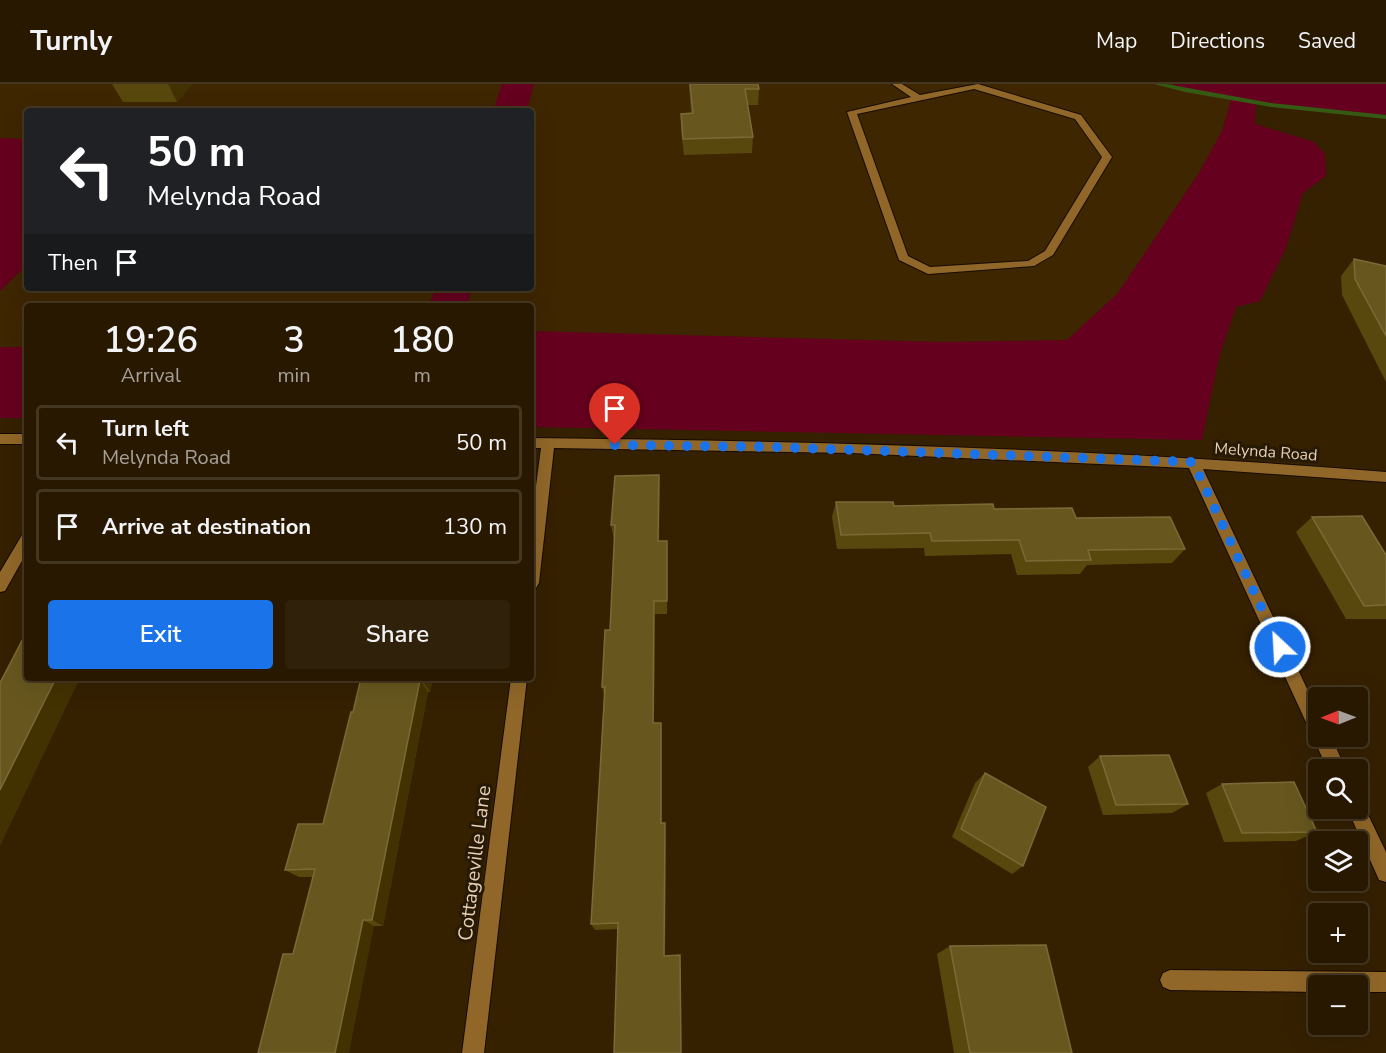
<!DOCTYPE html>
<html lang="en">
<head>
<meta charset="utf-8">
<style>
  body { margin:0; font-family:"Nunito Sans",sans-serif; background:#30210a; color:#f1f3f6; height:100vh; display:flex; flex-direction:column; font-size:22px; white-space:nowrap }
  * { box-sizing:border-box; margin:0 }
  p { font-size:20px; color:#a5a099 }
  .icon { flex:none; width:33px; height:33px; fill:none; stroke:currentColor; stroke-width:2; stroke-linecap:round; stroke-linejoin:round }
  .map { position:relative; flex:1; overflow:hidden }
  .panel { position:absolute; left:24px; top:219px; width:510px; height:378px; display:flex; flex-direction:column; background:#281800; border-radius:6px; box-shadow:0 6px 24px #0002,0 0 0 2px #443722 }
  .panel>* { flex:none }
  .top-card { position:absolute; left:24px; top:24px; width:510px; height:183px; border-radius:6px; box-shadow:0 6px 24px #0002,0 0 0 2px #443722; background:#202124; color:#fff; overflow:hidden }
  .needle { width:39px; rotate:269deg }
  .tools { position:absolute; left:1308px; top:603px; display:grid; gap:12px }
  .tools a { display:grid; place-items:center; width:60px; height:60px; border-radius:6px; background:#281800; box-shadow:0 6px 24px #0002,0 0 0 2px #443722; font-size:30px }
  .pin { position:absolute; display:grid; place-items:center; width:51px; height:51px; color:#fff; margin:-62px -26px; border-radius:50% 50% 50% 0; rotate:-45deg; box-shadow:0 0 6px #0007 }
  .pin .icon { rotate:45deg }
  .me { position:absolute; width:66px; margin:-33px; rotate:335deg; stroke-linejoin:round; filter:drop-shadow(0 0 4px #0008) }
  .turn { display:flex; align-items:center; gap:21px; height:126px; padding:0 24px; font-size:27px }
  .turn .icon { width:78px; height:78px; stroke-width:2.5 }
  .turn b { display:block; font-size:42px; line-height:51px }
  .then { display:flex; align-items:center; height:57px; padding:0 24px; background:#0003; gap:12px; font-size:22px }
  .eta { display:flex; justify-content:space-evenly; align-items:center; height:102px; text-align:center }
  .eta b { font-size:36px; font-weight:600; line-height:42px }
  .button { display:flex; gap:12px; margin-top:auto; padding:12px 24px }
  .button a { flex:1; height:69px; border-radius:6px; background:#1a73e8; color:#fff; font-size:24px; font-weight:600; line-height:69px; text-align:center }
  .button a+a { background:#30210a; color:#f1f3f6 }
  ul { padding:0; list-style:none }
  li { display:flex; align-items:center; gap:18px; height:75px; margin:0 12px 9px; padding:0 12px; border:3px solid #443722; border-radius:6px }
  li div { flex:1 }
  li b { display:block; font-size:22px }
  li em { font-style:normal }
  header { display:flex; align-items:center; gap:36px; box-sizing:border-box; height:84px; padding:0 30px; background:#281800; border-bottom:2px solid #443722 }
  header strong { font-size:28px }
  nav { display:flex; gap:33px; margin-inline-start:auto; font-size:21px }
  .map>svg:first-child { display:block }
  .built { fill:#3e2600; fill-rule:evenodd }
  .green { fill:#65001f }
  .lines { fill:none; stroke-linecap:round; stroke-linejoin:round }
  .stream { fill:#345a13; fill-rule:evenodd }
  .lane-casing { stroke:#170b00; stroke-width:2 }
  .street-casing { stroke:#170b00; stroke-width:2 }
  .lane { fill:#916729; fill-rule:evenodd }
  .street { fill:#916729; fill-rule:evenodd }
  .wall { fill:#58480d }
  .shaded-wall { fill:#433201 }
  .building { fill:#67571f; stroke:#7b6a36; stroke-width:1.5 }
  .route { stroke:#1a73e8; stroke-width:10; stroke-dasharray:0 18 }
  .labels { text-anchor:middle; stroke-width:6; stroke-linejoin:round; paint-order:stroke }
  .street-label { font-size:16px; fill:#e7d0b3; stroke:#261906 }
  .near-street-label { font-size:20px; fill:#e7d0b3; stroke:#261906 }
</style>
</head>
<body>
<header>
<strong>Turnly</strong>
<nav><a>Map</a><a>Directions</a><a>Saved</a></nav>
</header>
<div class="map">
<svg width="1386" height="969" viewBox="0 0 1386 969">
  <rect width="100%" height="100%" fill="#352000"/>
  <!-- built -->
  <path class="built" d="M0,0H1386V36L1383,33L1299,26L1248,19L1183,354L531,343V222H27V334H0ZM27,27H531V204H27Z"/>
  <!-- green -->
  <path class="green" d="M502,0H534L527,27H493Z
    M1173,0H1386V36L1383,33L1256,20L1255,40L1314,58L1325,70L1326,92L1303,109L1286,164L1260,217L1236,223L1219,273L1202,356L531,343V247L944,258L1067,256L1118,209L1200,87L1222,47L1231,16L1192,8Z
    M0,54L27,55V181L0,207Z
    M435,204H470L469,222H429Z
    M0,263H27V334H0Z"/>
  <g class="lines">
    <!-- stream -->
    <path class="stream" d="M1154,0H1166L1271,19L1386,31V35L1271,23L1185,8Z"/>
    <defs>
      <path id="lane" d="M892,0H902L920,11L978,0L1081,31L1112,73L1053,171L1034,182L928,190L899,176L847,28L911,13ZM974,5L1075,35L1102,73L1045,167L1028,177L930,183L908,172L857,30Z"/>
      <path id="street" d="M0,350H27V360H0Z
        M531,354C817,357 1101,365 1386,388V398L1203,385L1318,628V652H1331L1346,686H1328L1189,384L852,369L554,364L539,499L536,504L531,505V440L541,364H531Z
        M27,449V468L5,507L0,508V488L22,451Z
        M511,594H527L484,969H462Z
        M1358,716L1362,718L1386,768V798L1379,796L1347,724H1358Z
        M1170,886L1386,888V908H1358V902H1318V908L1170,906L1163,903L1160,896L1163,889Z"/>
    </defs>
    <!-- lane casing -->
    <use href="#lane" class="lane-casing"/>
    <!-- street casing -->
    <use href="#street" class="street-casing"/>
    <!-- lane -->
    <use href="#lane" class="lane"/>
    <!-- street -->
    <use href="#street" class="street"/>
  </g>
  <!-- wall -->
  <path class="wall" d="M112,0H192L177,18H123Z
    M689,0H758L759,5L758,21H747L753,53L752,69L684,71L681,46V30L691,29Z
    M1354,175L1386,182V298L1342,211L1341,192Z
    M659,391V457H667V530H655L654,639L662,650V739L666,748L665,872L680,876L681,969H614L618,845L595,846L591,840L604,612L602,603L610,546L615,456H614L611,441Z
    M836,418L894,422L1076,434L1185,465L1172,479L1087,481L1080,490L1017,491L1011,470L925,472L924,464L837,465L832,433Z
    M1312,433L1386,471V535H1346L1296,448Z
    M361,594H433L430,608H428L383,842H374L293,870L313,793H299L285,786L323,740L353,628Z
    M1100,672L1188,720L1172,729L1103,731L1088,683Z
    M985,689L1023,782L1012,790L952,753L975,699Z
    M1222,700L1317,748L1296,757L1224,758L1206,709Z
    M950,862L1072,969H954L937,870Z"/>
  <!-- shaded-wall -->
  <path class="shaded-wall" d="M168,0H192L177,18Z
    M659,391L660,407L659,472L658,457Z
    M654,517L655,530L654,650L653,639Z
    M56,594H80L0,762V706Z
    M423,594H433L430,608L422,596Z
    M420,596L428,608L383,842L372,836Z
    M661,639L662,650V748L661,739Z
    M665,739L666,748L665,876L664,872Z
    M363,836L374,842L349,969H335Z"/>
  <!-- building -->
  <path class="building" d="M690,0H758L759,5H745L753,53L683,55L681,30L693,29Z
    M1354,175L1386,182V252L1355,195Z
    M659,391L658,457H667V517H654L653,639H661V739H665L664,872L680,871L681,969H614L618,839L591,840L605,603H602L605,546H610L615,441H611L615,392Z
    M836,418H893L894,422L993,420L994,425L1072,424L1076,434L1170,433L1185,465L1088,466L1091,476L1026,477L1019,456L932,457L930,449L841,451Z
    M1362,432L1386,471V521L1364,522L1312,433Z
    M27,547V594H56L0,706V599Z
    M361,594H423L422,596H420L372,836H363L335,969H258L283,870H293L315,785L285,786L298,740H323L351,628H353Z
    M1169,671L1188,720L1116,721L1100,672Z
    M985,689L1046,723L1023,782L961,745Z
    M1294,698L1317,748L1242,749L1222,700Z
    M1046,861L1072,969H970L950,862Z"/>
  <g class="lines">
    <!-- route -->
    <path class="route" d="M615,361L771,363L1193,378L1280,563"/>
  </g>
  <g class="labels">
    <!-- street labels -->
    <g class="street-label">
      <text transform="translate(1266 367) rotate(4)" y="6">Melynda Road</text>
    </g>
    <!-- near-street labels -->
    <g class="near-street-label">
      <text transform="translate(474 779) rotate(-83)" y="7">Cottageville Lane</text>
    </g>
  </g>
</svg>
<div class="tools">
<a><svg class="needle" viewBox="-14 -14 28 28"><path d="M0-13l5 13h-10z" fill="#e53935"/><path d="M0 13l5-13h-10z" fill="#a5a099"/></svg></a>
<a><svg class="icon" aria-label="search" viewBox="0 0 24 24"><circle cx="10" cy="10" r="6"/><path d="M15 15l6 6"/></svg></a>
<a><svg class="icon" aria-label="layers" viewBox="0 0 24 24"><path d="M12 4l9 5-9 5-9-5zM3 14l9 5 9-5"/></svg></a>
<a>+</a>
<a>−</a>
</div>
<div class="pin" style="left:615px;top:361px;background:#d93025"><svg class="icon" aria-label="arrive" viewBox="0 0 24 24"><path d="M6 21V4h12l-3 4 3 4H6"/></svg></div>
<svg class="me" style="left:1280px;top:563px" viewBox="-20 -20 40 40"><circle r="17" fill="#1a73e8" stroke="#fff" stroke-width="3"/><path d="M0-11L8 9 0 5-8 9z" fill="#fff"/></svg>
<div class="top-card">
<div class="turn"><svg class="icon" aria-label="left" viewBox="0 0 24 24"><path d="M17 20v-9H6M10 6l-5 5 5 5"/></svg><div><b>50 m</b>Melynda Road</div></div>
<div class="then">Then<svg class="icon" aria-label="arrive" viewBox="0 0 24 24"><path d="M6 21V4h12l-3 4 3 4H6"/></svg></div>
</div>
<section class="panel">
<div class="eta">
<div><b>19:26</b><p>Arrival</p></div>
<div><b>3</b><p>min</p></div>
<div><b>180</b><p>m</p></div>
</div>
<ul>
<li><svg class="icon" aria-label="left" viewBox="0 0 24 24"><path d="M17 20v-9H6M10 6l-5 5 5 5"/></svg><div><b>Turn left</b><p>Melynda Road</p></div><em>50 m</em></li>
<li><svg class="icon" aria-label="arrive" viewBox="0 0 24 24"><path d="M6 21V4h12l-3 4 3 4H6"/></svg><div><b>Arrive at destination</b></div><em>130 m</em></li>
</ul>
<div class="button"><a>Exit</a><a>Share</a></div>
</section>
</div>
</body>
</html>
